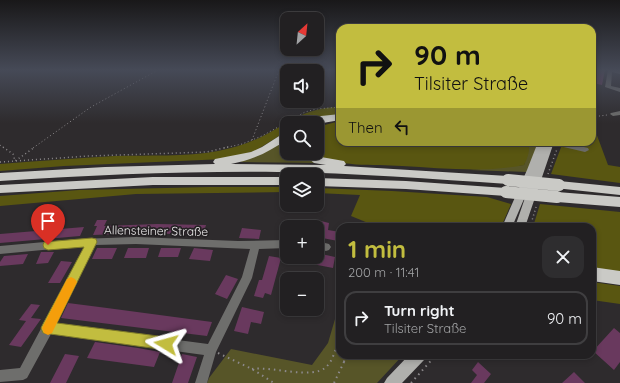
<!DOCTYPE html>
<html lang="en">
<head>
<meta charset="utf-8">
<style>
  body { margin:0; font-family:Quicksand,sans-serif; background:#2e2d2f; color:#f1f3f6; height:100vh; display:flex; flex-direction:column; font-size:15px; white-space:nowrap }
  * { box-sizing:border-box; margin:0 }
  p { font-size:13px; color:#a2a3a5 }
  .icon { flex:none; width:22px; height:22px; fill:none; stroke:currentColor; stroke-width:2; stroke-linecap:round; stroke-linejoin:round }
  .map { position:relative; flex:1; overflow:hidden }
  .panel { position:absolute; left:336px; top:223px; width:260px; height:136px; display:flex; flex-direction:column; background:#222022; border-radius:12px; box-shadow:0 2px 6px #0003,0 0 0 1px #3f3e40 }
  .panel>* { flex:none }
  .hud { position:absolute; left:336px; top:24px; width:260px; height:122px; border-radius:12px; box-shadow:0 2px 6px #0003,0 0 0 1px #3f3e40; background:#c2bd3f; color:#111; overflow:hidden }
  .needle { width:26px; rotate:27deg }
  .fabs { position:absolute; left:280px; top:12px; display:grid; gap:8px }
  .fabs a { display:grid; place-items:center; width:44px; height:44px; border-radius:8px; background:#222022; box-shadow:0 2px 6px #0003,0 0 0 1px #3f3e40; font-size:20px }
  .pin { position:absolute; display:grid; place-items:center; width:34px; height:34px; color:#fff; margin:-41px -17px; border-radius:50% 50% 50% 0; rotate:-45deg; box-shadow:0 0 4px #0007 }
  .pin .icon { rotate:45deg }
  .me { position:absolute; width:44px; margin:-22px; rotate:278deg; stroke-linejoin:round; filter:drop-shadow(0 0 3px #0008) }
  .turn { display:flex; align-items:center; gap:14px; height:84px; padding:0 12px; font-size:18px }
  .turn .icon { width:52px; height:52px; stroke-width:2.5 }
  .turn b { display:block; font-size:28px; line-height:34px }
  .then { display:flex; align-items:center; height:38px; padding:0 12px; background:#0003; gap:8px; font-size:15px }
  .round { display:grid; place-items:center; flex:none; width:42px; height:42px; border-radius:12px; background:#2e2d2f }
  .head { display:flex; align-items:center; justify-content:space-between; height:68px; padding:0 12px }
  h1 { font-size:24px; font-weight:700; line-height:30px; color:#c2bd3f }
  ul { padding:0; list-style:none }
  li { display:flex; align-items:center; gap:12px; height:54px; margin:0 8px 6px; padding:0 4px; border:2px solid #3f3e40; border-radius:12px }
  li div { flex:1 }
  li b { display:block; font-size:15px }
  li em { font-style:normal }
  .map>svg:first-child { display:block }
  .green { fill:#575528 }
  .forest { fill:#595611 }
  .building { fill:#69395e }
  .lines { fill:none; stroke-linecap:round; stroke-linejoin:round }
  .path-far2 { stroke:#8d8a8c; stroke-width:1; stroke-dasharray:1 2.5; stroke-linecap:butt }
  .path-far1 { stroke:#8d8a8c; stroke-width:1.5; stroke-dasharray:1 3; stroke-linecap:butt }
  .path { stroke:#8d8a8c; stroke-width:2; stroke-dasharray:1.5 4; stroke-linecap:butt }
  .minor { fill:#6e6e6c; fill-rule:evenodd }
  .major { fill:#b0b0ad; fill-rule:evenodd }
  .highway { fill:#cacac6; fill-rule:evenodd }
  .highway-bridge { stroke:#cacac6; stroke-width:12 }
  .route { fill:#c2bd3f; stroke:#7e7b29 }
  .slow { fill:#f59e0b }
  .labels { text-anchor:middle; stroke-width:3.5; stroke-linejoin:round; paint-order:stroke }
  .street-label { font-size:12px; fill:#eceaeb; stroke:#242123 }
</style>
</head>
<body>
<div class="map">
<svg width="620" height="383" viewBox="0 0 620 383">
  <rect width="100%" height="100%" fill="#2e2b2d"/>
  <!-- green -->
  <path class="green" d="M287,137V153H304L319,163L240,162Z
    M528,142H538V144L527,172L470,170L524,165L529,145Z
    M340,302V355H403L377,383H207L209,378L231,349L312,365L328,343Z"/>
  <!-- forest -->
  <path class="forest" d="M340,107V116C322,119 305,123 287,123V131L255,151L225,159L64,166L0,171V164C38,161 77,158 115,156C149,155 185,157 218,151C235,148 252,142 267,134C295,119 306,108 340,107Z
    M340,121V142H528C531,150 527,159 524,165C483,173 442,168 402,166C373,164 338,168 312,153H317V127Z
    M592,122L608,165L620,167V183L551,174L563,142H592Z
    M209,187H287V192L136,194L0,206V196L79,190Z
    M317,188L392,191L487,197L511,204L501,227H378L351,216L360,195L317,193Z
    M540,204L620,212V272L592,269V227H533Z
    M592,282L620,286V304L592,300Z"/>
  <!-- building -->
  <path class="building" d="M596,70H605L602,85L593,83Z
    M97,220H107L104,226L157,224L206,225L203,235L144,233L93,235L97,226H94Z
    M321,221L329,223L328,230L340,232L338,241L317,237V229Z
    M84,227L80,236L0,243V234Z
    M242,228L261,230L259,239L239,238Z
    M97,248H117L112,259H92Z
    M128,248H149L146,258H124Z
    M161,248H181L178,257H158Z
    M194,248L213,250L210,261L189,259Z
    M41,252H54L48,263L36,264Z
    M317,253L335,257L333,268L287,259V257H317Z
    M28,254L23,264L0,266V262L4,256Z
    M269,256L281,258L271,295L265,293L263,298L254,296L259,280H262Z
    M61,261L72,262L60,283H48Z
    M226,275L238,279L227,299L215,294Z
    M68,303L107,308L212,322L207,336L61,318Z
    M31,304L40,305L31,318L41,319L21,347L9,345L26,321L19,320Z
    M242,307L264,312L261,324L251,322L248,334L234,331Z
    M614,328L620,333V362L614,370L593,351Z
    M95,342L138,348L160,352L154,367L87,358Z
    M65,354L79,356L66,383H50Z
    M182,354L197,357L188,383H172Z
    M478,362L491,374L484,383H471L477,375L472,370Z
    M574,372L585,383H562Z"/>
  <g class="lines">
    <!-- path-far2 -->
    <path class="path-far2" d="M592,117L607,115
      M252,140L279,70
      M0,145L4,148
      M33,148L91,107L158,70
      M224,148L242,144L262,136L305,112L316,109L340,107"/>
    <!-- path-far1 -->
    <path class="path-far1" d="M3,147L13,154L15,161L35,147
      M0,162L89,156L207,152L228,147
      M548,174L557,149
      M530,227L537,204"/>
    <!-- path -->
    <path class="path" d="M218,353L252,369L274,383
      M344,362L345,355
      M252,369C273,366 312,380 326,367C334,360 336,346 340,336
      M334,383L344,362L351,355
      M411,383L436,355"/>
    <!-- minor -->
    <path class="minor" d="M608,70H620V74L612,72L611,86L620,88V92L605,87Z
      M620,111V115L613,116L610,114L611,113Z
      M550,142H562L588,148L589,150L585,152L551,144Z
      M136,237L238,241L287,240V248L259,249L252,278L216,352L207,383H195L204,355L51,334L27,378L23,380L0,382V370L20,368L85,246L0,254V246L78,239ZM136,244L250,249L242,277L208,344L56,324L95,245Z
      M317,241L329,244L331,247L329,250L326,251L317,249Z"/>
    <!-- major -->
    <path class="major" d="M538,142H554L525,227H515L527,192L512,227H502L527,170Z
      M409,355H426L424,360L402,383H384L387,378Z"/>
    <!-- highway -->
    <path class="highway" d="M340,114V120L317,124L304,123L306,121L321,116Z
      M287,131V139C270,152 252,160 231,164L326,165L314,163L302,153H315L321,157L344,161L346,164L344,166L508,176L512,177L514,180L512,183L508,184C432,179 355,173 278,172C185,171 93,175 0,181V173L105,167L215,164L213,162L215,159L251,152L262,147Z
      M153,177H287V185H153L0,193V185Z
      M317,178L406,181L506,188L510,189L512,192L510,195L506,196L406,189L317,186Z
      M559,181L620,187V195L555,188L553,185L555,182Z
      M557,192L620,197V207L557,202L553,200L551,197L553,194Z
      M592,267L620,271V285L592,281Z"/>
    <!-- highway-bridge -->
    <path class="highway-bridge" d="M508,180L559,185
      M506,192L557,197"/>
  </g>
  <!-- sky -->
  <linearGradient id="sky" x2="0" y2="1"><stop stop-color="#191819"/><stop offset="0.57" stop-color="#464a57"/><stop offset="1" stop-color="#464a57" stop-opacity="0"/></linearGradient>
  <rect width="620" height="123" fill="url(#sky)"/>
  <!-- route -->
  <path class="route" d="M92,238L96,239L97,242L57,323L166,337L171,339L173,344L171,348L166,350L43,333L41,328L43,324L84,247L48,250L44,248L43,245L44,242Z"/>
  <!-- slow -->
  <path class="slow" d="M71,277L75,279L77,282L52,333L48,335L44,333L42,328L44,324L67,279Z"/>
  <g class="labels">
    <!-- street labels -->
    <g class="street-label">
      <text transform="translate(156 231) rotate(1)" y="4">Allensteiner Straße</text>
    </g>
  </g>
</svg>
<div class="fabs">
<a><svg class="needle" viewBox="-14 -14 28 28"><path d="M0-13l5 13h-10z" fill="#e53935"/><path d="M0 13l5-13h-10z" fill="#a2a3a5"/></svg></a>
<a><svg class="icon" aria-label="sound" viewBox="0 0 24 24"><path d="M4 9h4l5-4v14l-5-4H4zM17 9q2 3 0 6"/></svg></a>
<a><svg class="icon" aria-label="search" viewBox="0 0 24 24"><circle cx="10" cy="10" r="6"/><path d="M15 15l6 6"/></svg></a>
<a><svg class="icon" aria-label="layers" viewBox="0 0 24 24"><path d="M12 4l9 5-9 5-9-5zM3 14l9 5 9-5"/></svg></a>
<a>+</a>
<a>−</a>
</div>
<div class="pin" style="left:48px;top:245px;background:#d93025"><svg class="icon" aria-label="arrive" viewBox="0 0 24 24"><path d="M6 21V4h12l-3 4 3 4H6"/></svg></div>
<svg class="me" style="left:166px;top:344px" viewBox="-20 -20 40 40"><path d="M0-17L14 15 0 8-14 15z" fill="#c2bd3f" stroke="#fff" stroke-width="4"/></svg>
<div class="hud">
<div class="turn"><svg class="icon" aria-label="right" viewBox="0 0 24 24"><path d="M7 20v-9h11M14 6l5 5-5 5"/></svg><div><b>90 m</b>Tilsiter Straße</div></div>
<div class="then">Then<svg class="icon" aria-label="left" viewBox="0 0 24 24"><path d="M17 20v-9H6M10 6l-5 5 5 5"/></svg></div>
</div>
<section class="panel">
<div class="head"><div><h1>1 min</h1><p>200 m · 11:41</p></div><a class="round"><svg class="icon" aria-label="close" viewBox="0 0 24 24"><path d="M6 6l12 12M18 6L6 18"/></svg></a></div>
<ul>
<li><svg class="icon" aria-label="right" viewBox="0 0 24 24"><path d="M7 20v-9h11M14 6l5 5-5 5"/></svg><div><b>Turn right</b><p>Tilsiter Straße</p></div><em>90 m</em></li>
</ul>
</section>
</div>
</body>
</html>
